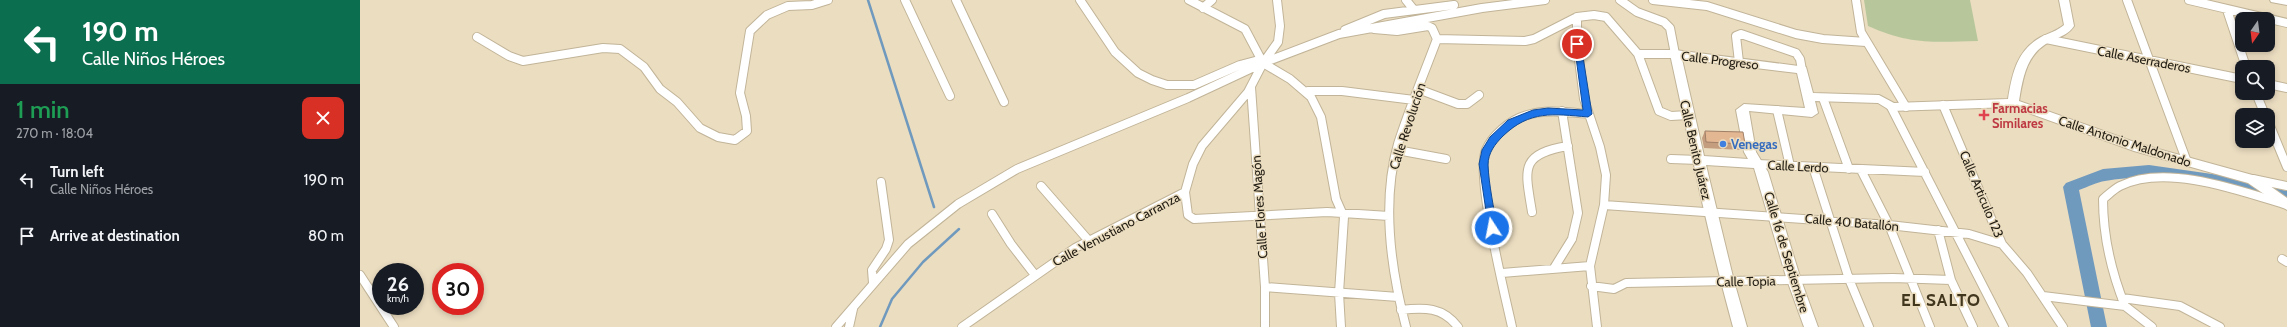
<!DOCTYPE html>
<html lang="en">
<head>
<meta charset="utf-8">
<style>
  body { margin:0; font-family:Cabin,sans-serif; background:#20242c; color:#f1f3f6; height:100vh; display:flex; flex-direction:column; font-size:15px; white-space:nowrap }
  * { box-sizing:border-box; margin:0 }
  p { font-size:13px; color:#9ea1a6 }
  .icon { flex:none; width:22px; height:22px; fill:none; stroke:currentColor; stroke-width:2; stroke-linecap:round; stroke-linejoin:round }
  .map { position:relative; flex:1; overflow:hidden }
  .panel { display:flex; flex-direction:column; background:#171b24; width:360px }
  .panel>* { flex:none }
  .banner { background:#0b6e4f; color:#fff; overflow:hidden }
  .needle { width:26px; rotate:194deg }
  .fabs { position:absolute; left:1875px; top:12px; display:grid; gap:8px }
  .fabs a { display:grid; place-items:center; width:40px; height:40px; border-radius:8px; background:#171b24; box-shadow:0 2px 6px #0003; font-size:20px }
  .speed { position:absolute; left:12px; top:263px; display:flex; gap:8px; font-size:20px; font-weight:700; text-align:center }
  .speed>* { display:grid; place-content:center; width:52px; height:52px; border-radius:50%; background:#171b24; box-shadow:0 2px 6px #0003; line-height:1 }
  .speed small { font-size:10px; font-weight:400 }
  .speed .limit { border:6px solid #d22; background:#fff; color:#111 }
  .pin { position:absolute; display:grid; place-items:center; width:34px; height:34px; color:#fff; margin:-17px; border:2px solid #fff; border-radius:50%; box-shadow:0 1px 4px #0007 }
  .me { position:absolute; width:44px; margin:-22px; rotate:349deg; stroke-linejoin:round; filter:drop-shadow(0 0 3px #0008) }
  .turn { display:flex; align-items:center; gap:14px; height:84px; padding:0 16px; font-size:18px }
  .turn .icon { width:52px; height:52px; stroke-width:2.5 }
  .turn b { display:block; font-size:28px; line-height:34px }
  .round { display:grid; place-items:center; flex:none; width:42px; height:42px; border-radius:8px; background:#20242c }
  .summary { display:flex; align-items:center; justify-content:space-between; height:68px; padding:0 16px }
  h1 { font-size:24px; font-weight:600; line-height:30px; color:#1e9e55 }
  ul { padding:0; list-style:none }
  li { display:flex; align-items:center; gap:12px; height:56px; padding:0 16px }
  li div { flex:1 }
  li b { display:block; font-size:15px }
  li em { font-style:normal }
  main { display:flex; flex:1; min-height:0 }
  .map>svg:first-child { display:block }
  .green { fill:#b7c79b }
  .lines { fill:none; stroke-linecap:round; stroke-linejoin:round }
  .stream { stroke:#7099be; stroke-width:2.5 }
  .river { fill:#7099be; fill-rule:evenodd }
  .street-casing { stroke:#c1b498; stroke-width:10 }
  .secondary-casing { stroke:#c1b498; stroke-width:2 }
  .street { stroke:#fff; stroke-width:8 }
  .secondary { fill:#fff; fill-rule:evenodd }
  .wall { fill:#c49d7e }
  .building { fill:#e4b793; stroke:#a08067 }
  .route { fill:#1a73e8; stroke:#114b97 }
  .health-dot { fill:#e0444e; stroke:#ebddc0; stroke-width:1.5 }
  .shop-dot { fill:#3f7fe0; stroke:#ebddc0; stroke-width:1.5 }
  .labels { text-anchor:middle; stroke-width:3; stroke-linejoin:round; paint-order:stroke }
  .street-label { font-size:13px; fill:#221d13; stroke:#ebddc0 }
  .health-label { font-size:13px; font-weight:bold; fill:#be3a42; stroke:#ebddc0; text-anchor:start }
  .shop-label { font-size:13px; font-weight:bold; fill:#366cbe; stroke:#ebddc0; text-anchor:start }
  .district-label { font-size:17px; font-weight:bold; letter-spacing:1px; fill:#41361e; stroke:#ebddc0 }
</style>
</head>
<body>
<main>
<section class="panel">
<div class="banner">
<div class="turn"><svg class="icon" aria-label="left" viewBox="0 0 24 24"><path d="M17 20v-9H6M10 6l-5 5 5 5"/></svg><div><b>190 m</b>Calle Niños Héroes</div></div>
</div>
<div class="summary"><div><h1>1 min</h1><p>270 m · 18:04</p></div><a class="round" style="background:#d93025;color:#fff"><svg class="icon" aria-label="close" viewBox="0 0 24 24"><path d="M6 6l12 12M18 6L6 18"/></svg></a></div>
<ul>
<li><svg class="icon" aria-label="left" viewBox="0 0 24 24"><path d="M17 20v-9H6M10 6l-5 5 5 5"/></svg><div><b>Turn left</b><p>Calle Niños Héroes</p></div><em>190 m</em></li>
<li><svg class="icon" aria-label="arrive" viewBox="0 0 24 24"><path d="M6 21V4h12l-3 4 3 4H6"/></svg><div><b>Arrive at destination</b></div><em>80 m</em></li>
</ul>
</section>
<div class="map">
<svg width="1927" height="327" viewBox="0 0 1927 327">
  <rect width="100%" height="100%" fill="#ebddc0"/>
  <!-- green -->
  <path class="green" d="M1504,0H1610L1618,41C1574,42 1550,45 1508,26Z"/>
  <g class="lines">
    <!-- stream -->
    <path class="stream" d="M508,0L574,207
      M520,327L532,299L563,262L599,229"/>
    <!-- river -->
    <path class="river" d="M1789,165L1866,176L1927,191V203C1869,189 1805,170 1745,181C1737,182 1728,187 1719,190L1747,327H1731L1703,187L1706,183L1743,169Z"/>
    <defs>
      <path id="street" d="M545,0L590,96
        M596,0L644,102
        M720,0L755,52L778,73L792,80L807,85H834L880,65L895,61L903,63L930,79L951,97L961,117L976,199L984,217L979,293L981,327
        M829,0L885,29L903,63
        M1046,0L1054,10
        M1260,0L1277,12L1304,22L1310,28L1315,54H1278
        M1293,0L1347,6L1436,34L1463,39L1506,42
        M1496,0L1501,32L1546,107
        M1767,0L1827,162
        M1829,0L1927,23
        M843,8L852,0
        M1867,10L1886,67
        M1217,17V44L1224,99L1240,147L1246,175L1244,205L1230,266L1237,327
        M1014,29L1037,31L1068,26L1072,28L1077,39C1064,74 1049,109 1038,144C1021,203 1031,270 1046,327
        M985,30L1024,14L1094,5
        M117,37L149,56L163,61L243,48L260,49L284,67L300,89L317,102L340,128L358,137L375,140L387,131L386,116L380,93L390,31L407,15L428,6L452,5L468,0
        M1077,39L1165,41L1174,39L1217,17L1234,15L1246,17L1278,54L1299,111L1311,116L1328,115
        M1686,39L1882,79
        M1379,62L1376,36L1381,34L1436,53L1440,59L1442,70
        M1908,84L1927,88
        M891,87L905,287V327
        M1058,89L1098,104H1107L1119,95
        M948,91H982L1054,100
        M1896,93L1905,115
        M1463,98L1489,169
        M1583,105L1642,244L1667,273L1703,327
        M1531,107L1644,327
        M1417,110L1430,166
        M1908,121L1927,167
        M1037,150L1086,159
        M1311,159L1339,160
        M1397,164L1565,172
        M1453,167L1489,279L1509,327
        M1501,170L1529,225L1570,327
        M1893,179L1927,186
        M681,186L729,241
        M825,192L828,215L834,219L967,212L1029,216
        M1244,205L1529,225L1609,234L1642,244
        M1172,212C1165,169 1159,154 1208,146
        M632,214L651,244L675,275
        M1578,230L1591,280L1613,327
        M1922,259L1927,262
        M1194,268L1212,239L1218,213L1202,111
        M1142,273L1230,266
        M0,275L34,327
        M513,283L512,270L526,249L529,240L521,182
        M1231,286L1254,289L1266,283L1533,278L1591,280
        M905,287L1038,297
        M1683,296L1765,306L1792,327
        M1762,298L1820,306L1860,327
        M1765,306C1751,271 1743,236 1743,199C1748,195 1754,189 1760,186C1806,163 1881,191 1927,205
        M1041,310C1064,307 1083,307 1098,327
        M476,327L548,244L598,204L657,169L828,98L903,63L979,34L1122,8L1185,0
        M489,327L493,309
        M602,327L715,248L825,192L833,164L842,146L888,92L903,63L918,42L920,26L917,0
        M1152,327C1145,295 1115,175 1126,150C1132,136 1150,120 1164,116C1185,109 1206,112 1228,114"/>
      <path id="secondary" d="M1699,0H1709L1714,26C1709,34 1700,37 1691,41C1667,53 1663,76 1659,101L1780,144L1896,176L1927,198V210L1888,183L1774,151L1652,107L1531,111L1518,103L1455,101L1458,113L1452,117L1389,111L1396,152L1408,172L1441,280L1458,327H1444L1427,280L1394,168L1346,165L1374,281L1387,327H1373C1348,237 1330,145 1310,54L1311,51L1315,50L1446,67L1453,93L1519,95L1534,103L1648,99C1652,74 1657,50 1681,37C1689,33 1697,31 1704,25ZM1322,59L1437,73L1445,108L1384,104L1376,110L1384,152L1388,159L1344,156Z
        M1910,0H1927V5L1911,2Z"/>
    </defs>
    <!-- street casing -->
    <use href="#street" class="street-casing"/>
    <!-- secondary casing -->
    <use href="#secondary" class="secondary-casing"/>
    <!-- street -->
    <use href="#street" class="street"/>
    <!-- secondary -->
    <use href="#secondary" class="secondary"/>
  </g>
  <!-- wall -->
  <path class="wall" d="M1345,131L1385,144L1382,150L1344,148L1342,138Z"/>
  <!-- building -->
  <path class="building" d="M1345,131L1383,132L1385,144L1346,142Z"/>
  <!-- route -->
  <path class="route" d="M1214,42L1221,44L1232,114L1228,117C1193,114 1170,110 1143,136C1135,144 1128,153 1128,165C1129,186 1134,208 1137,228L1132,232L1129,231L1119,164L1122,150L1130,137L1148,120L1173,110L1188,108L1223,110Z"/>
  <!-- markers -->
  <path class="health-dot" d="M1622 109h4v4h4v4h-4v4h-4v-4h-4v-4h4z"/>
  <circle class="shop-dot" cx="1363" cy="144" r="4"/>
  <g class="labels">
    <!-- street labels -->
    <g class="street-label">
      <text transform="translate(1784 59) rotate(11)" y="5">Calle Aserraderos</text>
      <text transform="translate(1360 60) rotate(7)" y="5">Calle Progreso</text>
      <text transform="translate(1047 126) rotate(-72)" y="5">Calle Revolución</text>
      <text transform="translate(1765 141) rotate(18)" y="5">Calle Antonio Maldonado</text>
      <text transform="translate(1336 150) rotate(77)" y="5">Calle Benito Juárez</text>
      <text transform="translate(1438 166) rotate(3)" y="5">Calle Lerdo</text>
      <text transform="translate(1622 194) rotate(67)" y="5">Calle Articulo 123</text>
      <text transform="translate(899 207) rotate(-94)" y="5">Calle Flores Magón</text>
      <text transform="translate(1492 222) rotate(5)" y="5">Calle 40 Batallón</text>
      <text transform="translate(756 229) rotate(-28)" y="5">Calle Venustiano Carranza</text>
      <text transform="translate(1427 252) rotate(73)" y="5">Calle 16 de Septiembre</text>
      <text transform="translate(1386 281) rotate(-1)" y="5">Calle Topia</text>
    </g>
    <!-- health labels -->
    <g class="health-label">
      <text x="1632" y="113">Farmacias<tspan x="1632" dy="15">Similares</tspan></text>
    </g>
    <!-- shop labels -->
    <g class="shop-label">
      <text x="1371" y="149">Venegas</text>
    </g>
    <!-- district labels -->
    <g class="district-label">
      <text x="1581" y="306">EL SALTO</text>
    </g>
  </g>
</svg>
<div class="fabs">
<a><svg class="needle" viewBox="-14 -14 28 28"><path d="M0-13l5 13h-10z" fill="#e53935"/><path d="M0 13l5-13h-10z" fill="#9ea1a6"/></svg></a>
<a><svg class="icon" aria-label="search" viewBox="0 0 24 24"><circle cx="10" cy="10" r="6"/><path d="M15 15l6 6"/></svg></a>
<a><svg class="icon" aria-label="layers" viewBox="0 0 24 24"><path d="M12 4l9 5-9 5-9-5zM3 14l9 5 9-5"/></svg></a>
</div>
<div class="speed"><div>26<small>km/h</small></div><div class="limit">30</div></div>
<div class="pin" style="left:1217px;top:44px;background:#d93025"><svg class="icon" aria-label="arrive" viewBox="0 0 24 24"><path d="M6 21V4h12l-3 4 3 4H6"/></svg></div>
<svg class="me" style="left:1132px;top:228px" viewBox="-20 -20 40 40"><circle r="17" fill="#1a73e8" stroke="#fff" stroke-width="3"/><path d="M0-11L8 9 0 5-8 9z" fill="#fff"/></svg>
</div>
</main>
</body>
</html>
